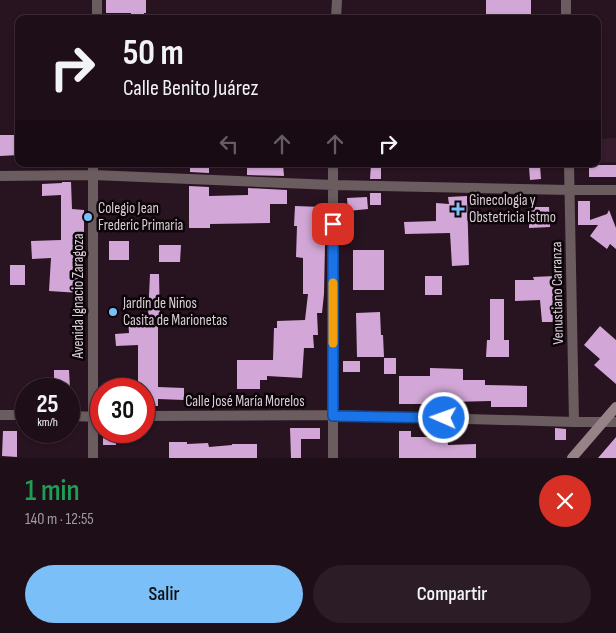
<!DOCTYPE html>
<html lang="es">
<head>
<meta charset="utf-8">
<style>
  body { margin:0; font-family:"Sofia Sans Condensed",sans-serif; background:#2b1c25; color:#f1f3f6; height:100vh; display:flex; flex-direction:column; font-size:19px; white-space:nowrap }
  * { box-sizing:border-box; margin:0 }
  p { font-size:16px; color:#a19ca2 }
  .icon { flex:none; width:28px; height:28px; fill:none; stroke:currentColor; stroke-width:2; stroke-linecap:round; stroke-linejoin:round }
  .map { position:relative; height:458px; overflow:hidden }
  .side { display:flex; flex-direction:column; background:#1e0e18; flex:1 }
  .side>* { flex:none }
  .top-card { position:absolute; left:15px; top:15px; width:586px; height:152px; border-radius:10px; box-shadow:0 1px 4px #0004,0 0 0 1px #3c2e37; background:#1e0e18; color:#f1f3f6; overflow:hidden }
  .speed { position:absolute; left:15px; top:378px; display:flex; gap:10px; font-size:25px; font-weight:700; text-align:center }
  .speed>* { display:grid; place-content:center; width:65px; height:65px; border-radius:50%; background:#1e0e18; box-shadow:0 1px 4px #0004,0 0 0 1px #3c2e37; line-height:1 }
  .speed small { font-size:12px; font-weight:400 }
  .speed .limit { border:8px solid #d22; background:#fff; color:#111 }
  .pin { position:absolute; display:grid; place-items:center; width:42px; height:42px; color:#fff; margin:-21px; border-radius:10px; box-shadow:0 2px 8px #0006 }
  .me { position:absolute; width:55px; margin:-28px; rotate:272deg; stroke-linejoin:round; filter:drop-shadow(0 0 4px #0008) }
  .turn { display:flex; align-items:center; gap:18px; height:105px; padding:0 25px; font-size:22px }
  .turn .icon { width:65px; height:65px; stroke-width:2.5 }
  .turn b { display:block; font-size:35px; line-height:42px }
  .lanes { display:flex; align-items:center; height:48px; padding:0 25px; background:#0003; justify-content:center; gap:25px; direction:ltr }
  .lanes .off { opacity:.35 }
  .round { display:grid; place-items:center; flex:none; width:52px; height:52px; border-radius:26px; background:#2b1c25 }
  .head { display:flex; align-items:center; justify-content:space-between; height:85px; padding:0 25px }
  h1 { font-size:30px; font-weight:600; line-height:38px; color:#1e9e55 }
  .button { display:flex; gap:10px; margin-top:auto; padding:10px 25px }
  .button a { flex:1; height:58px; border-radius:30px; background:#7abff8; color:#111; font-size:20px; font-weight:600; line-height:58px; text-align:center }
  .button a+a { background:#2b1c25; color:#f1f3f6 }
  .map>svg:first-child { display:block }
  .built { fill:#361c2c }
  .building { fill:#d2a7d7 }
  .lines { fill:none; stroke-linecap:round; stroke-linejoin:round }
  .street { stroke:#6a5c5f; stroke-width:10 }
  .secondary { stroke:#978287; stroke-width:10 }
  .route-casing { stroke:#114b97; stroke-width:12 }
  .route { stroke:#1a73e8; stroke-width:9 }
  .slow { stroke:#f59e0b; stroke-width:9 }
  .poi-dot { fill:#7abff8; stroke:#0b0408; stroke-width:2 }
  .labels { text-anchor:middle; stroke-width:5; stroke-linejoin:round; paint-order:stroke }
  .poi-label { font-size:15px; fill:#dcced6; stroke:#0b0408; text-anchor:start }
  .street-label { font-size:15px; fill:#dcced6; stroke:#0b0408 }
</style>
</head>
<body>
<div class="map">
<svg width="616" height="458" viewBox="0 0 616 458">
  <rect width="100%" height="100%" fill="#281320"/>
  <!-- built -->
  <path class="built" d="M616,138V162L598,163V139Z"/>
  <!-- building -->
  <path class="building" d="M106,0H146V13H144V19H131V13H106Z
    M486,0H531V18L505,19V16L486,17Z
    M0,135H19V155L0,156Z
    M190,164H209V173L190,172Z
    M247,164H283L284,176L247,175Z
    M371,164H381V179H370Z
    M589,165H616V177H589Z
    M540,166L541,179L530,180L529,167Z
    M62,182H71L72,209L84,210V236L83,258H81L80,293L49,291L51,258L32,259L31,241L61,240V195L42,196V184L62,183Z
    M189,186L209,187V196L248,195V188L287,190V204H270V223L210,224V228H189Z
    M370,193H381V205H370Z
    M467,196L469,265L452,266L450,233L405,234L404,222L436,221V203L449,204L448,197Z
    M367,197L368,209L348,211L347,198Z
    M578,201H590V220L607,214L609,210L616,228V249L610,244L607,249L590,236L598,225H578Z
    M295,206L322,207L320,244L325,245L324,294L322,313H317L318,335H313L314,348H304L302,378L267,376V380H260V389H237V360H273L274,328H277V321L305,320L308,294H303V258L296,257L297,226H294Z
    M529,207H549L550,227L529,228Z
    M109,241H129V260H109Z
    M159,245H181L180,262H159Z
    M353,250H384V290H353Z
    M10,265H25V285H10Z
    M150,274H159L160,324H158V387L184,388V400L158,399V406H144V389H138V345L116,346L115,334L129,333L128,318H148Z
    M425,276H442V295H425Z
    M555,276L559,322H542L540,300L515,301V280H534L533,277Z
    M490,299H504V340H509V357H486L487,340H490Z
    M380,312L381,335H383L384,357H357L356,313Z
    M600,326L616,340V384L594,365L600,359L584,345Z
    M384,358H396V374H384Z
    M343,361H360V372H343Z
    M430,368L463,369V380H485V385L527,386V407H491V401L449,402V406H430V404H399V376H430Z
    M54,370H69L70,389H54Z
    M290,428H320V439H301V458H291Z
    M555,428L566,429V440H555Z
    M3,431H17V457L2,456Z
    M103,431H116V445H103Z
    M399,431H411V437H447L448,445L476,444V458H399Z
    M616,437V458H598Z
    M169,442H187V444L208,443L209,447L232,445V444H257V458H169Z"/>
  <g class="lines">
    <!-- street -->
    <path class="street" d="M566,0V19
      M97,19V0
      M336,19L337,0
      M333,164V458
      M569,164L574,422
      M0,176L93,175L333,185L570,190H616
      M0,415H26
      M69,416L101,417
      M144,416L333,415L574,422H616
      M93,458V164"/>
    <!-- secondary -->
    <path class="secondary" d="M572,458L616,407"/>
  </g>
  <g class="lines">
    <defs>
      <path id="route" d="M333,224V416L444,418"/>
    </defs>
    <!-- route casing -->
    <use href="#route" class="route-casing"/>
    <!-- route -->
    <use href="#route" class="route"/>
    <!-- slow -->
    <path class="slow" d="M333,283V343"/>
  </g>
  <!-- markers -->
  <g class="poi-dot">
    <path d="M455.5 201.5h5v5h5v5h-5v5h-5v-5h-5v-5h5z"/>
    <circle cx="88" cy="217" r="5"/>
    <circle cx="113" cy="312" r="5"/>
  </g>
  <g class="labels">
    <!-- poi labels -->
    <g class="poi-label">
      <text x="469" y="205">Ginecologia y<tspan x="469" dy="17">Obstetricia Istmo</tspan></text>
      <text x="98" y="213">Colegio Jean<tspan x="98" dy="17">Frederic Primaria</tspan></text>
      <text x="123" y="308">Jardín de Niños<tspan x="123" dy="17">Casita de Marionetas</tspan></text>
    </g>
    <!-- street labels -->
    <g class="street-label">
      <text transform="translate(557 293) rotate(-91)" y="5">Venustiano Carranza</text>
      <text transform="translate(78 296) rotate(-90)" y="5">Avenida Ignacio Zaragoza</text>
      <text x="245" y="406">Calle José María Morelos</text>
    </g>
  </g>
</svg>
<div class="speed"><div>25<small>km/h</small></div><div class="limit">30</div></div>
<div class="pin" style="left:333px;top:224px;background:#d93025"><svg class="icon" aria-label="arrive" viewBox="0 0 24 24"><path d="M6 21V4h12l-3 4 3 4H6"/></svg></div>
<svg class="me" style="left:444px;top:418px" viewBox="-20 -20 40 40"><circle r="17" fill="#1a73e8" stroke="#fff" stroke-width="3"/><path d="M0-11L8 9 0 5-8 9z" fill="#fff"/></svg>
<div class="top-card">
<div class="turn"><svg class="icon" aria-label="right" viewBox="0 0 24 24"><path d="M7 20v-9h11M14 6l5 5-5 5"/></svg><div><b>50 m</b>Calle Benito Juárez</div></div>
<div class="lanes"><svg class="icon off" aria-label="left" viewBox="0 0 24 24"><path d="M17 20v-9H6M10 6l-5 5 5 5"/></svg><svg class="icon off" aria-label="ahead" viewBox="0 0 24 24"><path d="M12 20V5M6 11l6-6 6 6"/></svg><svg class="icon off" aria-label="ahead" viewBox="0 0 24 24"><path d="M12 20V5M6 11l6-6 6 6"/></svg><svg class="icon" aria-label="right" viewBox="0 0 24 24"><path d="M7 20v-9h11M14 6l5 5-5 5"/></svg></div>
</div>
</div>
<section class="side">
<div class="head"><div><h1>1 min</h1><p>140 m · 12:55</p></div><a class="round" style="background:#d93025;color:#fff"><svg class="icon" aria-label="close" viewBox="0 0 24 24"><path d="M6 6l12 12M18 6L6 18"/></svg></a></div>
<div class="button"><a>Salir</a><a>Compartir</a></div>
</section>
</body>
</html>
